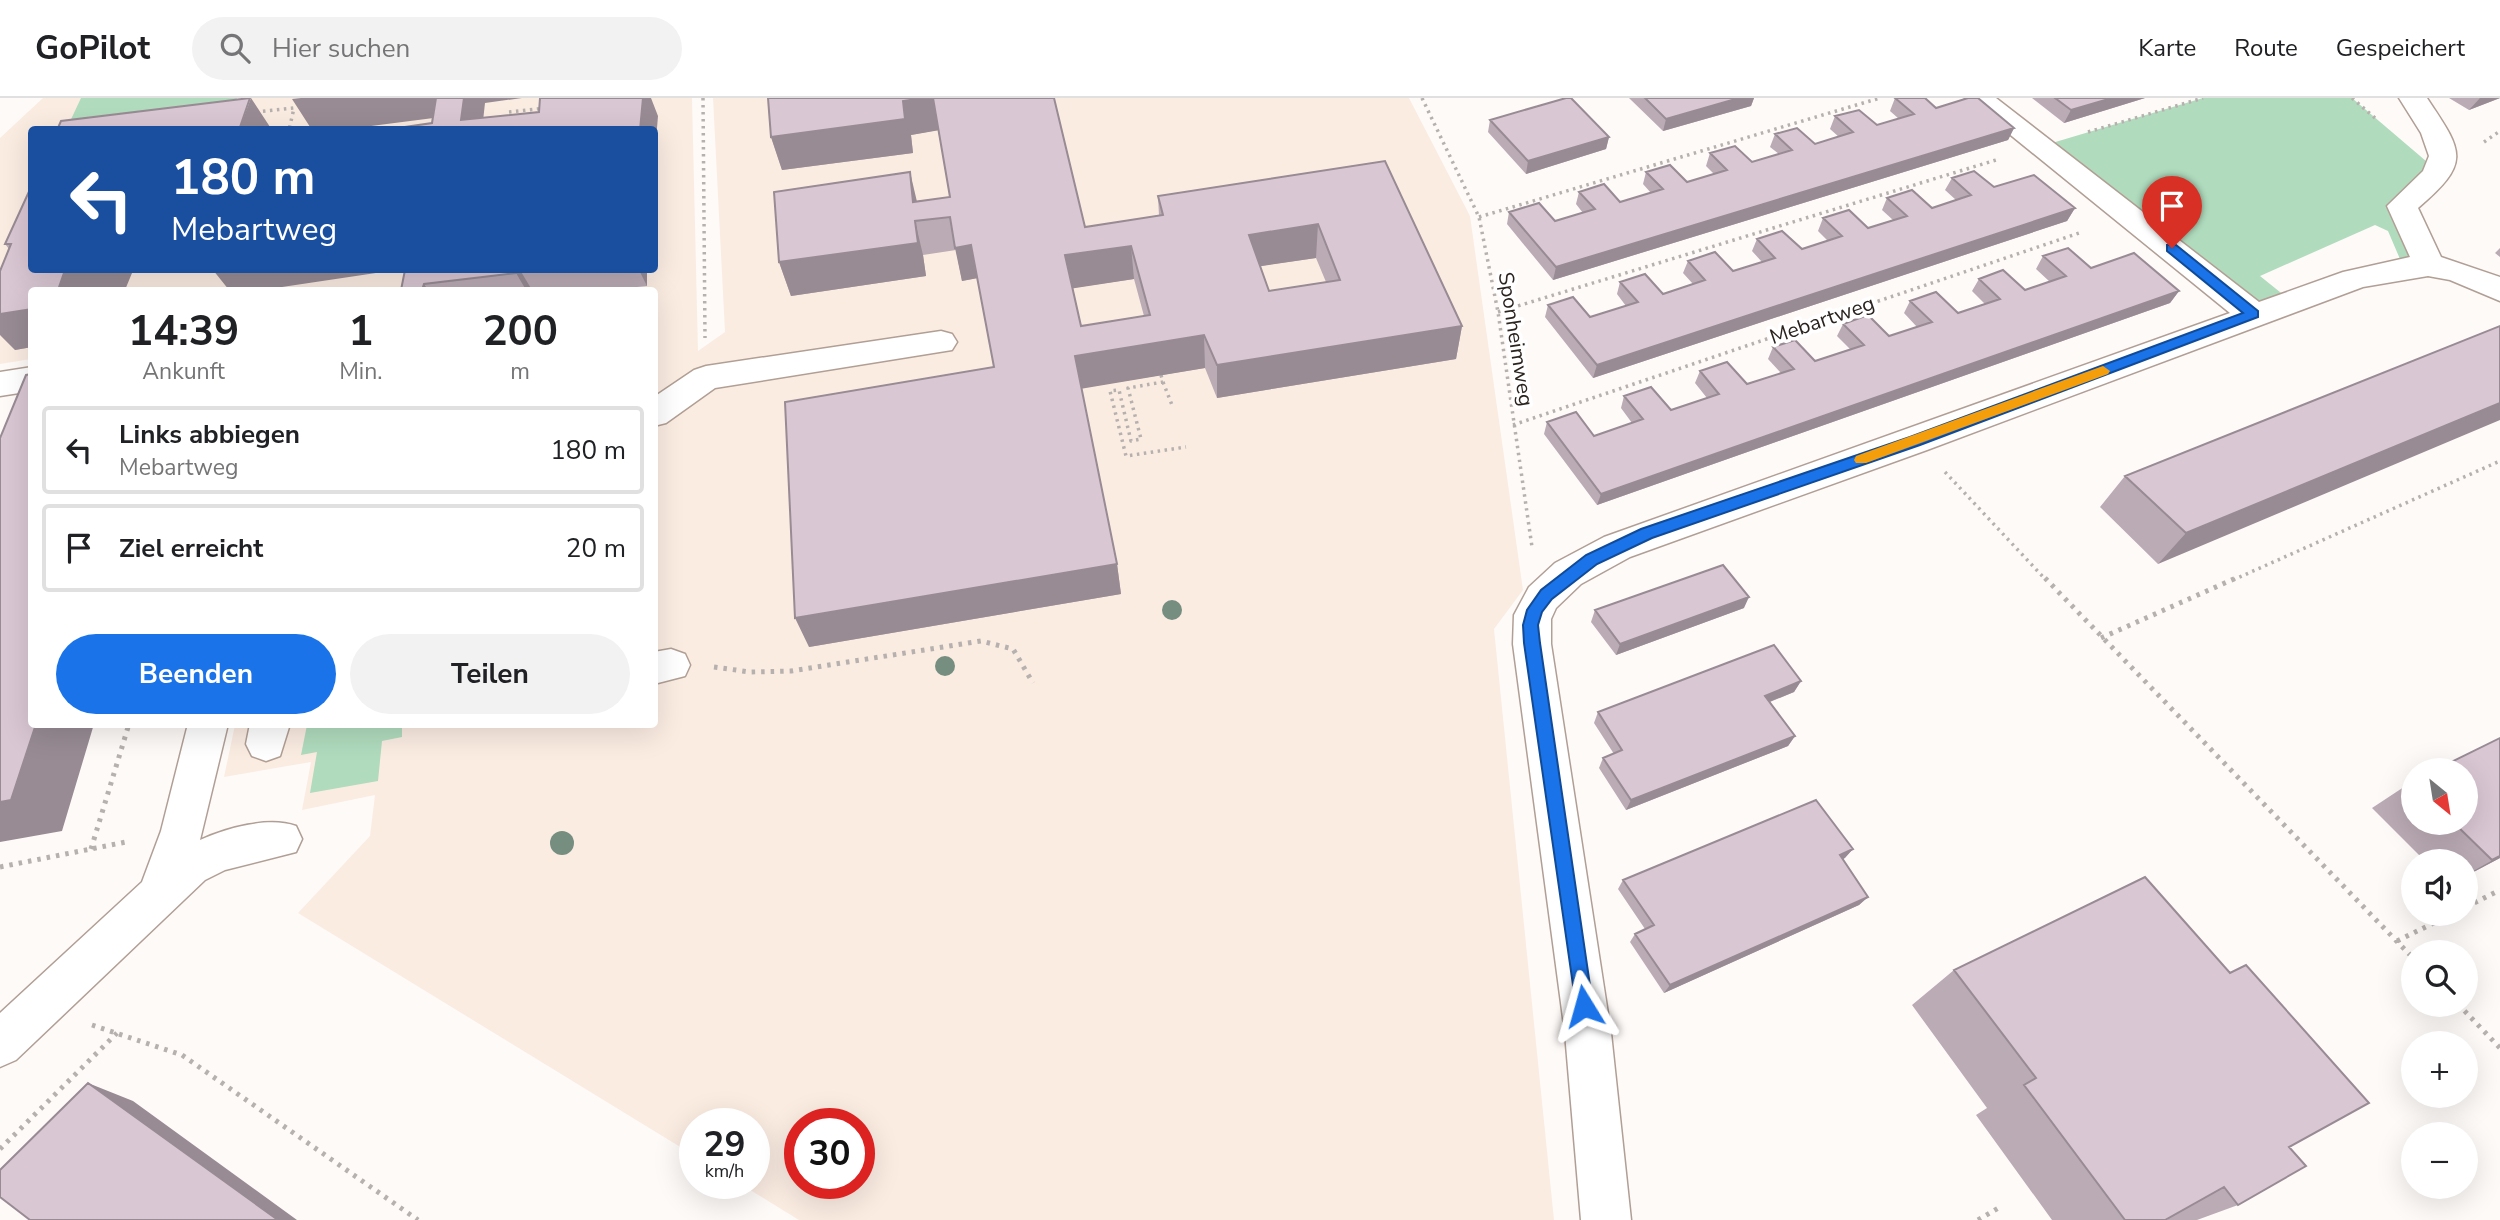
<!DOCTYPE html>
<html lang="de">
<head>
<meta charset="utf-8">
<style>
  body { margin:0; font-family:"Nunito Sans",sans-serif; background:#f2f2f2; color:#202124; height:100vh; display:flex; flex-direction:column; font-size:26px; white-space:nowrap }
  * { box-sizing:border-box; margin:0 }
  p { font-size:23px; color:#757577 }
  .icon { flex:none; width:38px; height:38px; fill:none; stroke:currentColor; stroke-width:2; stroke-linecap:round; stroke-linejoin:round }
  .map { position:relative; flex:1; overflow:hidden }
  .drawer { position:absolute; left:28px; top:189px; width:630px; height:441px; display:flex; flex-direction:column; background:#fff; border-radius:7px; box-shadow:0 7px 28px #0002 }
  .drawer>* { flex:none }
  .hud { position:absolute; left:28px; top:28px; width:630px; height:147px; border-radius:7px; box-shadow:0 7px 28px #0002; background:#1a4fa0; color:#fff; overflow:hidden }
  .needle { width:46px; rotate:150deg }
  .buttons { position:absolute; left:2401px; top:660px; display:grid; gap:14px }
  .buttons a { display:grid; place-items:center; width:77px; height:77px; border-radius:50%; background:#fff; box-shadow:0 7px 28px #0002; font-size:35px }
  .speed { position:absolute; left:679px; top:1010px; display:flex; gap:14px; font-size:35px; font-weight:700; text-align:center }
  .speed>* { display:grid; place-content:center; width:91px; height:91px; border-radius:50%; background:#fff; box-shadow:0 7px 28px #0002; line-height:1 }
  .speed small { font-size:18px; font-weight:400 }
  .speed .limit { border:10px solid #d22; background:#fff; color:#111 }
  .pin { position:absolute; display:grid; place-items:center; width:60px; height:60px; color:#fff; margin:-72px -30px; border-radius:50% 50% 50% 0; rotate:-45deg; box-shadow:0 0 7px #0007 }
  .pin .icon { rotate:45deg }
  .me { position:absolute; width:77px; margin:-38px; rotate:352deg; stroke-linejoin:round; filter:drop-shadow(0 0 5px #0008) }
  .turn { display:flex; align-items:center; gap:24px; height:147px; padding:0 28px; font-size:32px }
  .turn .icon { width:91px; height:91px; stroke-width:2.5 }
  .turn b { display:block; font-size:49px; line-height:60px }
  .eta { display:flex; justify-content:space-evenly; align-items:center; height:119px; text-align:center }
  .eta b { font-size:42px; font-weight:700; line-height:49px }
  .action { display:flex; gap:14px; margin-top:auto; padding:14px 28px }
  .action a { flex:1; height:80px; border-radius:42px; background:#1a73e8; color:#fff; font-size:28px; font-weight:700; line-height:80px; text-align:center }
  .action a+a { background:#f2f2f2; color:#202124 }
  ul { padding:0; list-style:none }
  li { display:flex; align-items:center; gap:21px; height:88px; margin:0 14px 10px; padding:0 14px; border:4px solid #e0e0e0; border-radius:7px }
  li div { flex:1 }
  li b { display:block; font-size:26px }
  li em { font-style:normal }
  header { display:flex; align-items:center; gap:42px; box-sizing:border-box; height:98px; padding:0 35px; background:#fff; border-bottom:2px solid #e0e0e0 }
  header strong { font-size:33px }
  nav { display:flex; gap:38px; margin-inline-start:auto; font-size:24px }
  .search { width:490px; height:63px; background:#f2f2f2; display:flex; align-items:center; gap:18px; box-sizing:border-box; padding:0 24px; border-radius:38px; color:#757577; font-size:26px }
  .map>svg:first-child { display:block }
  .built { fill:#fbece2; fill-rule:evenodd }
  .green { fill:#b0dbbd }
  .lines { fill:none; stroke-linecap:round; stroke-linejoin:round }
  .minor-casing { stroke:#b19f95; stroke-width:3 }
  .path-far1 { stroke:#b6b1ae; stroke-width:3.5; stroke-dasharray:2.5 4.5; stroke-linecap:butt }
  .path { stroke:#b6b1ae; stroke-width:5; stroke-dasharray:3.5 6; stroke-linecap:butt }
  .minor { fill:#fff; fill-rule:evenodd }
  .tree { fill:#758e80 }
  .wall { fill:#bbabb5; fill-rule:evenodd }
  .shaded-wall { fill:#988b94 }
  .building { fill:#d9c7d3; stroke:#988b94; stroke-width:2; fill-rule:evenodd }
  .route { fill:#1a73e8; stroke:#114b97; stroke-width:2 }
  .slow { fill:#f59e0b }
  .labels { text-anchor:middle; stroke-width:7; stroke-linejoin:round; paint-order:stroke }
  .street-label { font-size:21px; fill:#2a231f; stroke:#fff }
</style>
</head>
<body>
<header>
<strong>GoPilot</strong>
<div class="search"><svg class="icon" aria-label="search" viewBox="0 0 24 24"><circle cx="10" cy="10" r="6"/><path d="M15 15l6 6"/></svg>Hier suchen</div>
<nav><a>Karte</a><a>Route</a><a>Gespeichert</a></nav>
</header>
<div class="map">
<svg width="2500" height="1122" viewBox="0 0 2500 1122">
  <rect width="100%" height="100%" fill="#fefaf8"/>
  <!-- built -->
  <path class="built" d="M43,0H692L698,253L725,234L713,0H1409L1470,118L1523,492L1494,531L1554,1122H799L739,1085H754V1026H695V1058L298,815L370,738L375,697L302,712L311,664L224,679L235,627L654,626V192H32L31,261L0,266V40ZM32,32H654V172H32ZM800,1026H859V1085H800Z"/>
  <!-- green -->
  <path class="green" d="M81,0H237L225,31L66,32Z
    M2203,0H2352L2440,75L2403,108L2429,166L2403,168L2388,133L2375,127L2260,178L2291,203L2253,216L2042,48Z
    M307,627H402V639L382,643L378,683L310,695L317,654L301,657Z"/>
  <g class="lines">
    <defs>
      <path id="minor" d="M1965,0H1996L2259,204L2343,174L2410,159L2387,108L2423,73L2429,58L2421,35L2399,0H2427C2463,54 2472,64 2418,110L2441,159L2500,179V203L2450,182L2428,178L2363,189L1927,352L1630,459L1581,486L1556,510L1551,521V546L1611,935L1631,1122H1581L1565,935L1513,546L1514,517L1529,489L1555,465L1604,439L2230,215Z
        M941,233L952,236L957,244L952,252L715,290L666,325L654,328V299L694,272L706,268Z
        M32,269V293L0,298V274Z
        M671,551L685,556L690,567L685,578L654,586V554Z
        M188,626H228L200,742C226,730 269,718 296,728L302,741L296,754L225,772L205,782L16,962L0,969V915L142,784L161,733Z
        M250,626H290L280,658L266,663L252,658L246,646Z"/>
    </defs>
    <!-- minor casing -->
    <use href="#minor" class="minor-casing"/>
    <!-- path-far1 -->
    <path class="path-far1" d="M703,0L705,240
      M1422,0L1479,119L1498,214L1532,449
      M2352,0L2375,20
      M256,14L294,10L289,32
      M509,14L545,10
      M2088,34L2203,0
      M2484,44L2500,33
      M1479,119L1880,0
      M1498,214L1996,62
      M1161,277L1163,284L1128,290L1141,341L1131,343L1119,292L1110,293L1126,358L1186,349
      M1163,284L1172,307
      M1513,327L2082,134
      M1945,374L2046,482
      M2233,482L2500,363"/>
    <!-- path -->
    <path class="path" d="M2045,480L2413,860
      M2101,540L2236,480
      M714,569L750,574L791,573L981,543L1013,551L1033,585
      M91,751L129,626
      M0,769L126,744
      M2466,809L2500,792
      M2397,843L2452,816
      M2458,906L2500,950
      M92,927L182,957L418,1122
      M0,1051L117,935
      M1978,1122L2000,1109"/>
    <!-- minor -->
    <use href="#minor" class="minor"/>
  </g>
  <!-- trees -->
  <g class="tree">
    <circle cx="1172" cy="512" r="10"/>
    <circle cx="945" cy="568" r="10"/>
    <circle cx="562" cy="745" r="12"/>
  </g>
  <!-- wall -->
  <path class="wall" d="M1054,0L1085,129L1159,118L1158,98L1385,63L1462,228L1456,261L1217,300L1205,270L1081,290L1117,466L1121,496L809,549L994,269L977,180L962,183L956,152L923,157L926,178L791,198L779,164L917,103L950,99L938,32L911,37L913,55L782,72L771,39ZM1316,160L1326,184L1269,193L1260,168ZM1134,181L1144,218L1081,228L1072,190Z
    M1629,0H1754L1751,8L1663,33Z
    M1895,0L1936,10L2014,30L2008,42L1553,182L1507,126L1509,114L1555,123L1583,115L1576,106L1579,94L1620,104L1651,95L1643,86L1646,74L1687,84L1714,76L1706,68L1710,55L1752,64L1779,56L1770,49L1775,36L1815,46L1839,39L1830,31L1835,18L1877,27L1899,21L1890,13Z
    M2032,0H2145L2064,25Z
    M2449,0H2500L2469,12Z
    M1490,22L1609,39L1606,51L1526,76L1488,34Z
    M1952,80L2075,110L2067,123L1593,280L1545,219L1548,207L1590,219L1626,208L1617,196L1620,184L1663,196L1693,186L1683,175L1688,163L1733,173L1762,164L1752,153L1757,141L1802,151L1828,143L1818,133L1823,120L1868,130L1893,122L1882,112L1887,100L1932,110L1956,102L1945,92Z
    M32,87V172H178L132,175L32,192V249L15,252L9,151L5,146Z
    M2500,150V159L2495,155Z
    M2043,158L2179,193L2170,205L1597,407L1544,336L1547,324L1594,338L1632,325L1621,310L1624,298L1671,312L1707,300L1695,285L1700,273L1747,286L1781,275L1768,261L1773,249L1815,263L1850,251L1837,238L1843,226L1889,238L1917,229L1904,215L1910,203L1958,215L1985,206L1972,193L1979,181L2025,192L2050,184L2036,171Z
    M405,172H647V188L608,192H401Z
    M2500,228L2158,466L2100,409L2125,378Z
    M1744,510L1616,557L1591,524L1595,512Z
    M1801,583L1794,594L1770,604L1795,638L1788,648L1626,712L1599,670L1603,660L1614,656L1594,625L1598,614Z
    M2413,683V724H2466L2500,760L2466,778V763H2425L2372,710Z
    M1853,751L1843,761L1868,799L1859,807L1664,895L1630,844L1635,836L1645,831L1618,791L1623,782Z
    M1954,872L2230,875L2289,1049L2238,1107L2197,1122H2168L2167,1121L2165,1122H2052L1976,1017L1987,1010L1912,907Z"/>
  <!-- shaded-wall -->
  <path class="shaded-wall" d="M251,0L272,32H239Z
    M301,0H448L457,17L340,32H312L292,1Z
    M464,0H522L485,5L482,32L461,22Z
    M643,0H651L658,18L654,66V32H640Z
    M923,0H933L940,32L911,37L913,55L782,72L771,39L903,3Z
    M1739,0H1754L1751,8L1663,33L1666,21Z
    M2112,0H2145L2064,25L2071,12Z
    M2480,0H2500L2469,12Z
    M2014,30L2008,42L1553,182L1556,169Z
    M1609,39L1606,51L1526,76L1528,63Z
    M910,74L918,108L913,104Z
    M2075,110L2067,123L1593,280L1597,267Z
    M915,123L923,157L926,178L791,198L779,164Z
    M1318,126L1316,160L1249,170V137Z
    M971,147L978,180L962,183L955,150Z
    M1131,148L1134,181L1069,191L1065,157Z
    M65,172H128L132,175L125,192H58Z
    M213,172H396L262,192H229Z
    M517,172H520L532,192H526L516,175Z
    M639,172H647V188Z
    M424,186L428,192H422Z
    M2179,193L2170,205L1597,407L1601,396Z
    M32,211V249L15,252L0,237V216Z
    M1462,228L1456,261L1217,300V267Z
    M1204,237L1205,270L1080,291L1075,258Z
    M2500,305V322L2158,466L2186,435Z
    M1117,466L1121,496L809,549L795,520Z
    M1749,499L1744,510L1616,557L1620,546Z
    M1801,583L1794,594L1759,608L1765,598Z
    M36,626H94L62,733L0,744V704Z
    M1795,638L1788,648L1626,712L1631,702Z
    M1853,751L1845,760L1833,767L1840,757Z
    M2500,758V760L2466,778V777Z
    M1868,799L1859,807L1664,895L1670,887Z
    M88,985L133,1003L297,1122H278Z"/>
  <!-- building -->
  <path class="building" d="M250,0L239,32H57L61,23Z
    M436,0H464L461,22L539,14L540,0H643L640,32H384L432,25Z
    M768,0H923L903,3L905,21L771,39Z
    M933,0H1054L1085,129L1163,117L1158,98L1385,63L1462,228L1217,267L1204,237L1075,258L1117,466L795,520L785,304L994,269L971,147L955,150L950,119L915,123L918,145L779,164L774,94L910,74L913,104L950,99ZM1318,126L1340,182L1269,193L1249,137ZM1131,148L1150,217L1081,228L1065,157Z
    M1566,0H1571L1609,39L1528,63L1490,22Z
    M1645,0H1739L1666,21Z
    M1895,0H1925L1936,10L1968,0H1978L2014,30L1556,169L1509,114L1539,105L1555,123L1595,111L1579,94L1604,86L1620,104L1663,91L1646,74L1670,67L1687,84L1727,72L1710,55L1735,48L1752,64L1792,52L1775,36L1797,30L1815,46L1853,34L1835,18L1859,12L1877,27L1914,16Z
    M2055,0H2112L2071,12Z
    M1974,73L1994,89L2034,77L2075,110L1597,267L1548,207L1573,199L1590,219L1638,204L1620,184L1645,176L1663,196L1705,182L1688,163L1715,154L1733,173L1775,160L1757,141L1782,133L1802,151L1842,138L1823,120L1849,112L1868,130L1907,118L1887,100L1912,92L1932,110L1971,97L1952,80Z
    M32,87V172H65L58,192H32V211L0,216V173L11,146H5Z
    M2068,150L2091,170L2134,155L2179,193L1601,396L1547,324L1576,314L1594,338L1643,321L1624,298L1651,289L1671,312L1719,296L1700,273L1727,264L1747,286L1794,271L1773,249L1795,242L1815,263L1864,247L1843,226L1868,217L1889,238L1932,224L1910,203L1936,194L1958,215L2000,201L1979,181L2003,172L2025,192L2066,178L2043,158Z
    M405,172H517L516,175L424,186L422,192H401Z
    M2500,228V305L2186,435L2125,378Z
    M32,276V626H36L11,702L0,704V340L26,277Z
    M1723,467L1749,499L1620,546L1595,512Z
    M1774,547L1801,583L1765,598L1795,638L1631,702L1603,660L1622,652L1598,614Z
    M2500,640V758L2492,762L2453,724H2466V672H2435Z
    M1816,702L1853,751L1840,757L1868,799L1670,887L1635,836L1654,827L1623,782Z
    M2145,779L2230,875L2246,867L2369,1005L2289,1049L2306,1068L2238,1107L2224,1089L2165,1122H2125L2024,987L2036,980L1954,872Z
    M88,985L278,1122H30L0,1099V1072Z"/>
  <!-- route -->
  <path class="route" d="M2167,147H2176L2258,213V219L1920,347L1652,440L1597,466L1552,501L1542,514L1538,527L1540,545L1593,908L1591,915L1584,917L1577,915L1524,545L1523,527L1527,512L1541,492L1586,457L1641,431L1910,339L2243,215L2167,153Z"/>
  <!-- slow -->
  <path class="slow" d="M2103,268L2110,273L2108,276L1866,365H1856L1854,362L1856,358Z"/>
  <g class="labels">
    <!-- street labels -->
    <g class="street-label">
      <text transform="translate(1822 222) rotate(-19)" y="7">Mebartweg</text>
      <text transform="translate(1516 241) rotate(81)" y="7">Sponheimweg</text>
    </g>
  </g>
</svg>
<div class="buttons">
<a><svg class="needle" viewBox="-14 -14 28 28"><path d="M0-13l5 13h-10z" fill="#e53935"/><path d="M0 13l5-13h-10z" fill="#757577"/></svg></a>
<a><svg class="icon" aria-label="sound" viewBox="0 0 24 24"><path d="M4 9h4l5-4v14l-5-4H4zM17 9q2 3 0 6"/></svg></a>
<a><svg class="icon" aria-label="search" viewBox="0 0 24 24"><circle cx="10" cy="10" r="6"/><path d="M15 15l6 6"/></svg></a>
<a>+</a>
<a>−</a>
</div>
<div class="speed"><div>29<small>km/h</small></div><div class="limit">30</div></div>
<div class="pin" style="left:2172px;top:150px;background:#d93025"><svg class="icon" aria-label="arrive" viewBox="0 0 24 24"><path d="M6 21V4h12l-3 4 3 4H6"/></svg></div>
<svg class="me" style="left:1584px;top:908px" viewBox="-20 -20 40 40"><path d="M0-17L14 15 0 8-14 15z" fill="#1a73e8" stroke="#fff" stroke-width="4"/></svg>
<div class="hud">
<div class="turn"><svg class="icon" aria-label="left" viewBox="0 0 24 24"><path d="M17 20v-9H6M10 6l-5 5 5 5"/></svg><div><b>180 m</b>Mebartweg</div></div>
</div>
<section class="drawer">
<div class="eta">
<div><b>14:39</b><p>Ankunft</p></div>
<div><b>1</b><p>Min.</p></div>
<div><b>200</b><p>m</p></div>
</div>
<ul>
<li><svg class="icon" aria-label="left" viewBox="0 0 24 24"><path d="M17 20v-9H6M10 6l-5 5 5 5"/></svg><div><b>Links abbiegen</b><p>Mebartweg</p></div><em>180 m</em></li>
<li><svg class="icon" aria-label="arrive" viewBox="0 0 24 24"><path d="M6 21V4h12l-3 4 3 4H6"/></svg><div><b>Ziel erreicht</b></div><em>20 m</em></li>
</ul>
<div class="action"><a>Beenden</a><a>Teilen</a></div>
</section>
</div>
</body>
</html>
